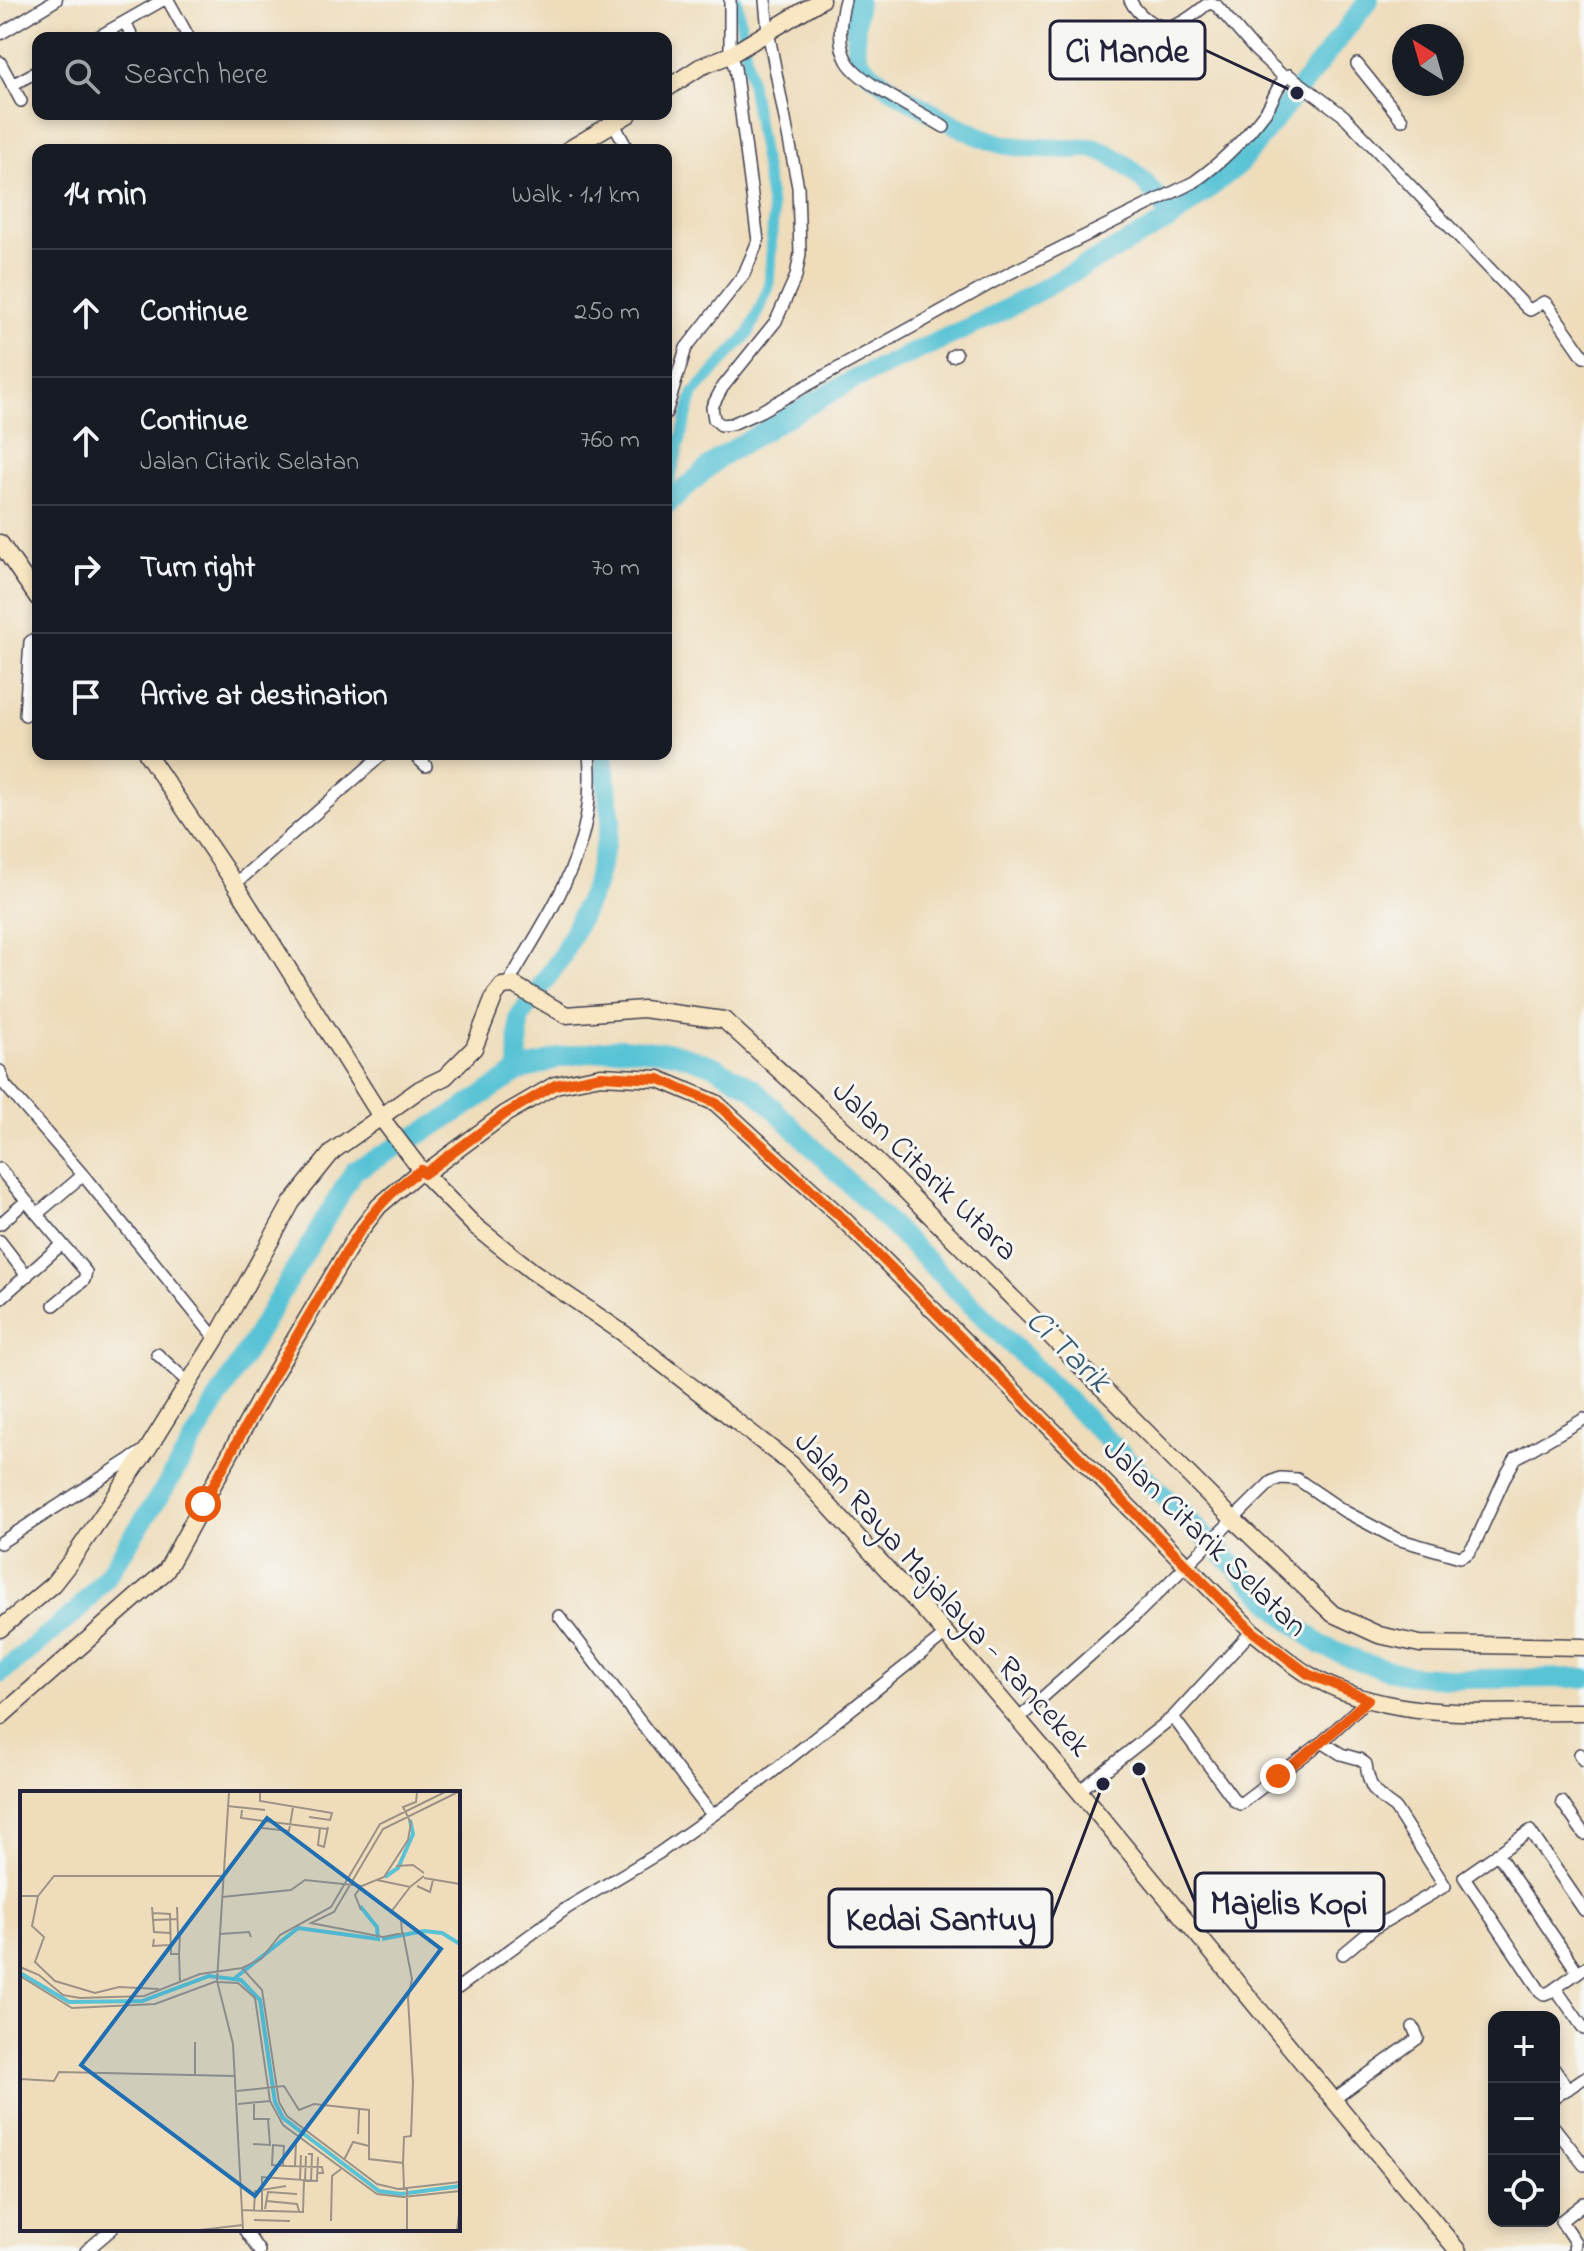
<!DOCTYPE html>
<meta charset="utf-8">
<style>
:root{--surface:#171b24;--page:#242831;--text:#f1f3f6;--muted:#9ea1a6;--line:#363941}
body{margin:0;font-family:"Indie Flower",sans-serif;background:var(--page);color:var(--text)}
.controls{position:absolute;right:24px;bottom:24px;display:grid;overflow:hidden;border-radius:16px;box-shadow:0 4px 12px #0003}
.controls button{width:72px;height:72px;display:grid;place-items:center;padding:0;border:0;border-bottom:2px solid var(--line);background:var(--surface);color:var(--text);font:40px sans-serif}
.compass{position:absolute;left:1392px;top:24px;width:72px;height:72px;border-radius:50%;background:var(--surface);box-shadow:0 4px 12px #0003;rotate:323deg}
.stop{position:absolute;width:24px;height:24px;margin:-18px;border:6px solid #ea580c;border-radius:50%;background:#fff}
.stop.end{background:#ea580c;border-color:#fff;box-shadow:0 2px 8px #0008}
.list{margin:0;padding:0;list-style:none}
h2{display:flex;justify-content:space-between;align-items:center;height:104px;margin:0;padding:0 32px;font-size:34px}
h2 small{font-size:26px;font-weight:400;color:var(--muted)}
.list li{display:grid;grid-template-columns:52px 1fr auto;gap:24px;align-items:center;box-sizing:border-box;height:128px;padding:0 32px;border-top:2px solid var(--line)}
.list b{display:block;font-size:30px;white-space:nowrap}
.list p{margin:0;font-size:26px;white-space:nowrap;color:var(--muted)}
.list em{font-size:26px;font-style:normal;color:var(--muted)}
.icon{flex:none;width:44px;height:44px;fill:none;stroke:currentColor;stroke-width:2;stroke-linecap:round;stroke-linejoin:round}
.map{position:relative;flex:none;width:1584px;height:2251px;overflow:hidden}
.search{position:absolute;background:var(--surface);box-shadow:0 4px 12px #0003;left:32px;top:32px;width:640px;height:88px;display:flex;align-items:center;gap:20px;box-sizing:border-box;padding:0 28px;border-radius:16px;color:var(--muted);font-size:30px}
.panel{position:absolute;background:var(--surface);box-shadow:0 4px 12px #0003;left:32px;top:144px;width:640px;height:616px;border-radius:16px}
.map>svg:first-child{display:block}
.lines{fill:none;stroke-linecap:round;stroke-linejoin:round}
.canal{stroke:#59c3d5;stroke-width:11}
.river{stroke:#59c3d5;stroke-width:20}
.street-casing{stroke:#413e4e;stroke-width:14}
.secondary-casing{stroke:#413e4e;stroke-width:19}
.street{stroke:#fff;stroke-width:11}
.secondary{stroke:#f9e7c3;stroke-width:16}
.route{stroke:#ea580c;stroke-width:10}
.labels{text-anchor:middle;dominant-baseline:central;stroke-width:6;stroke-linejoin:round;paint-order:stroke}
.street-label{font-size:32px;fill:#22223b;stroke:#f6f6f2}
.water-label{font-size:34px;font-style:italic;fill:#355a71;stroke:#f6f6f2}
.inset-river{fill:none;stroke:#59c3d5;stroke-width:4}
.inset-road{fill:none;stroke:#9c9287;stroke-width:2}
.view{fill:#1f6fb2;fill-opacity:0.15;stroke:#1f6fb2;stroke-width:4}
.inset-edge{fill:none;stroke:#22223b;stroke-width:4}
.leader{fill:none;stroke:#22223b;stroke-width:3}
.callout-dot{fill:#22223b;stroke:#f6f6f2;stroke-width:3}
.callout{fill:#f6f6f2;stroke:#22223b;stroke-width:3}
.callout-label{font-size:34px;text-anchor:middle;font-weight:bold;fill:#22223b}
</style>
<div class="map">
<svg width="1584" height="2251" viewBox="0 0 1584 2251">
<rect width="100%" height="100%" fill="#f6f6f2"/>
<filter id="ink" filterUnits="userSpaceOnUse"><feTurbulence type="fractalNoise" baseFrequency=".0125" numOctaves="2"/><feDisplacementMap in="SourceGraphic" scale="16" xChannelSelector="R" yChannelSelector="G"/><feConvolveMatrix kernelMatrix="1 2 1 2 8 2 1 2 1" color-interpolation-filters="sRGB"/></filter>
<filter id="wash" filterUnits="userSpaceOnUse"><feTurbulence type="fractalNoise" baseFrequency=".006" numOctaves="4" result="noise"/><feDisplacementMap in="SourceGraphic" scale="32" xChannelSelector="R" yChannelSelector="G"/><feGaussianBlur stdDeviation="1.8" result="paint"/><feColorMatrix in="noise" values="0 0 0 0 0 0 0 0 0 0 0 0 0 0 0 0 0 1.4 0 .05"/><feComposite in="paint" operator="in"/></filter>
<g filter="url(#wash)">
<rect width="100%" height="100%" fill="#eedcba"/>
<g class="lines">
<!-- canal -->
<path class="canal" d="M666 494 693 394 749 333 769 287 773 217 737 0"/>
<!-- river -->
<path class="river" d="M1171 219 1240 164 1369 0
M666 505 719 458 782 420 853 380 991 317 1171 219C1154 190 1129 161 1097 149 1089 146 1081 149 1073 149 1051 148 1027 149 1006 145 979 141 872 84 859 60 853 48 856 14 858 0
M518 1072 519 1018 562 956 595 886 611 821 603 754
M0 1674 78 1610 108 1574 166 1486 354 1171 448 1118 518 1072 561 1057 622 1048 675 1053 712 1065 753 1088 1286 1617 1321 1645 1360 1662 1407 1675 1460 1679 1584 1678"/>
</g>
</g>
<g filter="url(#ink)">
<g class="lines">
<defs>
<path id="street" d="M168 0 189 38
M765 0 768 31 798 187 800 254 796 276 776 321 722 388 712 407 714 419 721 425 732 424 761 411 1008 274 1194 182C1222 162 1245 139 1266 111 1274 100 1278 81 1289 75L1344 116 1527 308 1530 310 1544 302 1547 304 1584 357
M845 0C840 18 837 44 847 61 859 83 921 112 944 127
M1130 0C1137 14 1155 30 1172 26 1183 24 1197 12 1206 5L1211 3 1217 6 1254 49 1284 77
M125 22 133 38
M0 34 56 0
M96 38 163 0
M0 62 21 101
M1357 64 1402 120
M12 85 38 71
M614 124 628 150
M952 356 956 354
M666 413 686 348 744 274 758 241 735 68 730 55V0
M25 715 30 642 38 636
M413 754 426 766
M235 884 383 754
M508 984C552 907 598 848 589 754
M0 1071 5 1085 83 1175 37 1214 0 1169
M83 1175 216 1339
M37 1214 86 1272 84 1280 54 1305
M0 1224 26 1201
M0 1241 27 1276
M0 1299 62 1244
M157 1354 189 1383
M0 1543 145 1450
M559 1616 712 1815
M1173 1717 1235 1801 1240 1804 1322 1742 1368 1699
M1017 1720 1138 1613 1271 1482 1280 1478 1297 1479 1344 1511 1397 1539 1460 1557 1468 1553 1475 1543 1506 1475 1516 1458 1584 1419
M1322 1742 1341 1754 1359 1759 1366 1764C1369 1789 1376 1795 1395 1808L1445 1886 1374 1928 1343 1954
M1580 1754 1584 1760
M1079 1791 1173 1717 1252 1631
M1562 1802 1584 1834
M1497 1853 1577 1971
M1584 1910 1530 1831 1464 1877 1540 1991 1544 1994 1550 1992 1584 1968
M458 1988 567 1908 659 1853 761 1781 946 1634
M1556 1989 1584 2029
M1554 2069 1568 2089
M1554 2098 1584 2078
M1334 2099 1418 2038 1413 2027
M1554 2127 1584 2165
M244 2229 259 2251
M86 2251 112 2229
M1574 2251 1575 2242 1561 2221 1584 2203"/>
<path id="secondary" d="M666 89 700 67 730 55 821 0
M568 150 629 114
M0 543 38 598
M147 754 235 884 385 1123 424 1174 475 1226 532 1271 623 1333 791 1464 946 1634 1079 1791 1458 2251
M424 1174 505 1114 555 1085 601 1076 659 1079 716 1103 842 1218 1252 1631C1270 1645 1287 1661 1306 1673 1388 1724 1492 1711 1584 1712
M0 1629 53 1584 71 1561 149 1447 216 1339 292 1202 333 1151 420 1089 445 1077 474 1048 495 995 502 986 514 985 566 1015 643 1009 724 1020 851 1136 1233 1519 1333 1614 1379 1635 1420 1644 1584 1647
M0 1717 166 1571 267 1386 356 1236 379 1206 421 1170"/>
</defs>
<!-- street casing -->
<use href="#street" class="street-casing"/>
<!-- secondary casing -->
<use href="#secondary" class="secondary-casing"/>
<!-- street -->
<use href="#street" class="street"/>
<!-- secondary -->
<use href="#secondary" class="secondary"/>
</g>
</g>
<g class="lines" filter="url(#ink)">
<!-- route -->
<path class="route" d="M203 1504C238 1440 272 1377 309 1315 340 1263 368 1204 421 1170L424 1174 505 1114 555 1085 601 1076 659 1079 716 1103 842 1218 1252 1631 1308 1674 1368 1699 1322 1742 1278 1776"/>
</g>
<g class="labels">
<!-- street labels -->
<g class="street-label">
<text transform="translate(924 1172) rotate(44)">Jalan Citarik Utara</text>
<text transform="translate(1204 1539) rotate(44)">Jalan Citarik Selatan</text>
<text transform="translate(941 1595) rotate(48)">Jalan Raya Majalaya - Rancekek</text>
</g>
<!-- water labels -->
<g class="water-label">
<text transform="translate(1067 1352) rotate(44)">Ci Tarik</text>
</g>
</g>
<!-- overview -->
<g transform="translate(20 1791)">
<rect width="440" height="440" fill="#eedcba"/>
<path class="inset-river" d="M365 86 378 77 393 43 390 29M362 148 404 140 422 142 440 153M0 182 49 211 122 210 189 185 221 189 240 209 255 311 263 327 359 400 381 403 440 395M215 187 278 137 358 148 357 136 340 115"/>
<path class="inset-road" d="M209 1 197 190 213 253 223 439M240 1V10L312 22 310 29 289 26M207 15 245 19M222 19 221 27 307 38M242 37 269 40 273 16M300 37 298 54 304 56 308 36M376 75 393 74 404 82M404 87 440 93M357 89 390 96 404 85M397 95 410 101 413 89M0 105H18L34 85H202M18 105 12 135 24 146 15 171 35 190 75 202 99 196 139 198M202 106 271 99 285 89 342 95 364 86 388 49 391 32 383 16 396 11 397 1M132 116 134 141 150 142M157 116 158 144M341 119 335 104 341 96M133 122 150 123 151 163H159L160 143M133 129 157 128M382 142 381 128 371 121 390 96M200 143 229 141 231 146M134 148 133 155 150 154M159 163 160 192M0 176 19 184 43 204 60 207 124 205 180 183 222 177 242 199 259 311 267 325 357 393 378 398 440 391M222 177 241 168 260 144 311 116 360 33 425 1M0 185 52 217 135 213 197 190M197 191 218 192 235 207 250 310 263 334 357 403 383 406 440 400M175 251V285M0 288 34 290 39 281 215 285M217 300 264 295 279 319 294 313 349 319V368L383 372 384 397M218 313 250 310M234 313V328H250M338 343 339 319M233 353 250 354 248 328M288 363H292L291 389M324 369 333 351 349 355M383 372 384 346 391 345 393 291 388 207 392 188 383 142 363 146 291 132 314 121 363 38 438 1M263 374 264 355 253 354 252 374 267 375 302 376 303 382H297M275 375 276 350M280 388 281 364M285 389 286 365M387 397V439M246 410 277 413 279 420M245 418 248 401 277 403M222 419 283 421 284 389M234 420 235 400 266 395M242 420V386L297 390 298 366M234 429 270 430M311 430 312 385 321 378M180 439 223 434M437 439 440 415"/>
<path class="view" d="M247 27 421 158 235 405 61 274Z"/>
<rect width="440" height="440" class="inset-edge"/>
</g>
<!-- callouts -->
<path class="leader" d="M1297 93L1205 50M1139 1769L1195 1902M1103 1784L1052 1918"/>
<g class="callout-dot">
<circle cx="1297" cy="93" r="8"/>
<circle cx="1139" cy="1769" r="8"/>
<circle cx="1103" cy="1784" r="8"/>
</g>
<g class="callout">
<rect x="1050" y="21" width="155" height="58" rx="8"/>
<rect x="1195" y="1873" width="189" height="58" rx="8"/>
<rect x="829" y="1889" width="223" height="58" rx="8"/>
</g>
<g class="callout-label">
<text x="1127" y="62">Ci Mande</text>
<text x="1289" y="1914">Majelis Kopi</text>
<text x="941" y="1930">Kedai Santuy</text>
</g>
</svg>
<div class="controls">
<button>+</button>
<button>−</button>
<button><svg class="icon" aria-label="locate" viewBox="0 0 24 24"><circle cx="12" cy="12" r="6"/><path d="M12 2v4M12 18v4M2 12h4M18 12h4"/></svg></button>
</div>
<svg class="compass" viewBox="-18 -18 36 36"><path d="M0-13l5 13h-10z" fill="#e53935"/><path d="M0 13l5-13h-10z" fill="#9ea1a6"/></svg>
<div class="stop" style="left:203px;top:1504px"></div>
<div class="stop end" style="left:1278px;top:1776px"></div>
<div class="search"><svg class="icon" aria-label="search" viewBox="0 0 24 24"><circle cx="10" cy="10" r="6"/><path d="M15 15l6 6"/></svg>Search here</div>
<section class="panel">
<h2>14 min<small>Walk · 1.1 km</small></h2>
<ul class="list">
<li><svg class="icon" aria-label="ahead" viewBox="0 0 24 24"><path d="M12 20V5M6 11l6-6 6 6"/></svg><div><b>Continue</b></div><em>250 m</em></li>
<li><svg class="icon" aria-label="ahead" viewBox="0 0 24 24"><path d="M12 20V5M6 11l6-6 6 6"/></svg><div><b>Continue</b><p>Jalan Citarik Selatan</p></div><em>760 m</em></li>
<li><svg class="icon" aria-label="right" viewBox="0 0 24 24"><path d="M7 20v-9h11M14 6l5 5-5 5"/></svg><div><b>Turn right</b></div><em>70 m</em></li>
<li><svg class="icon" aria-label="arrive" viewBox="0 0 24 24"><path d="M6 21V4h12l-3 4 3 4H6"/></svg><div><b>Arrive at destination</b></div></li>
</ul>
</section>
</div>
